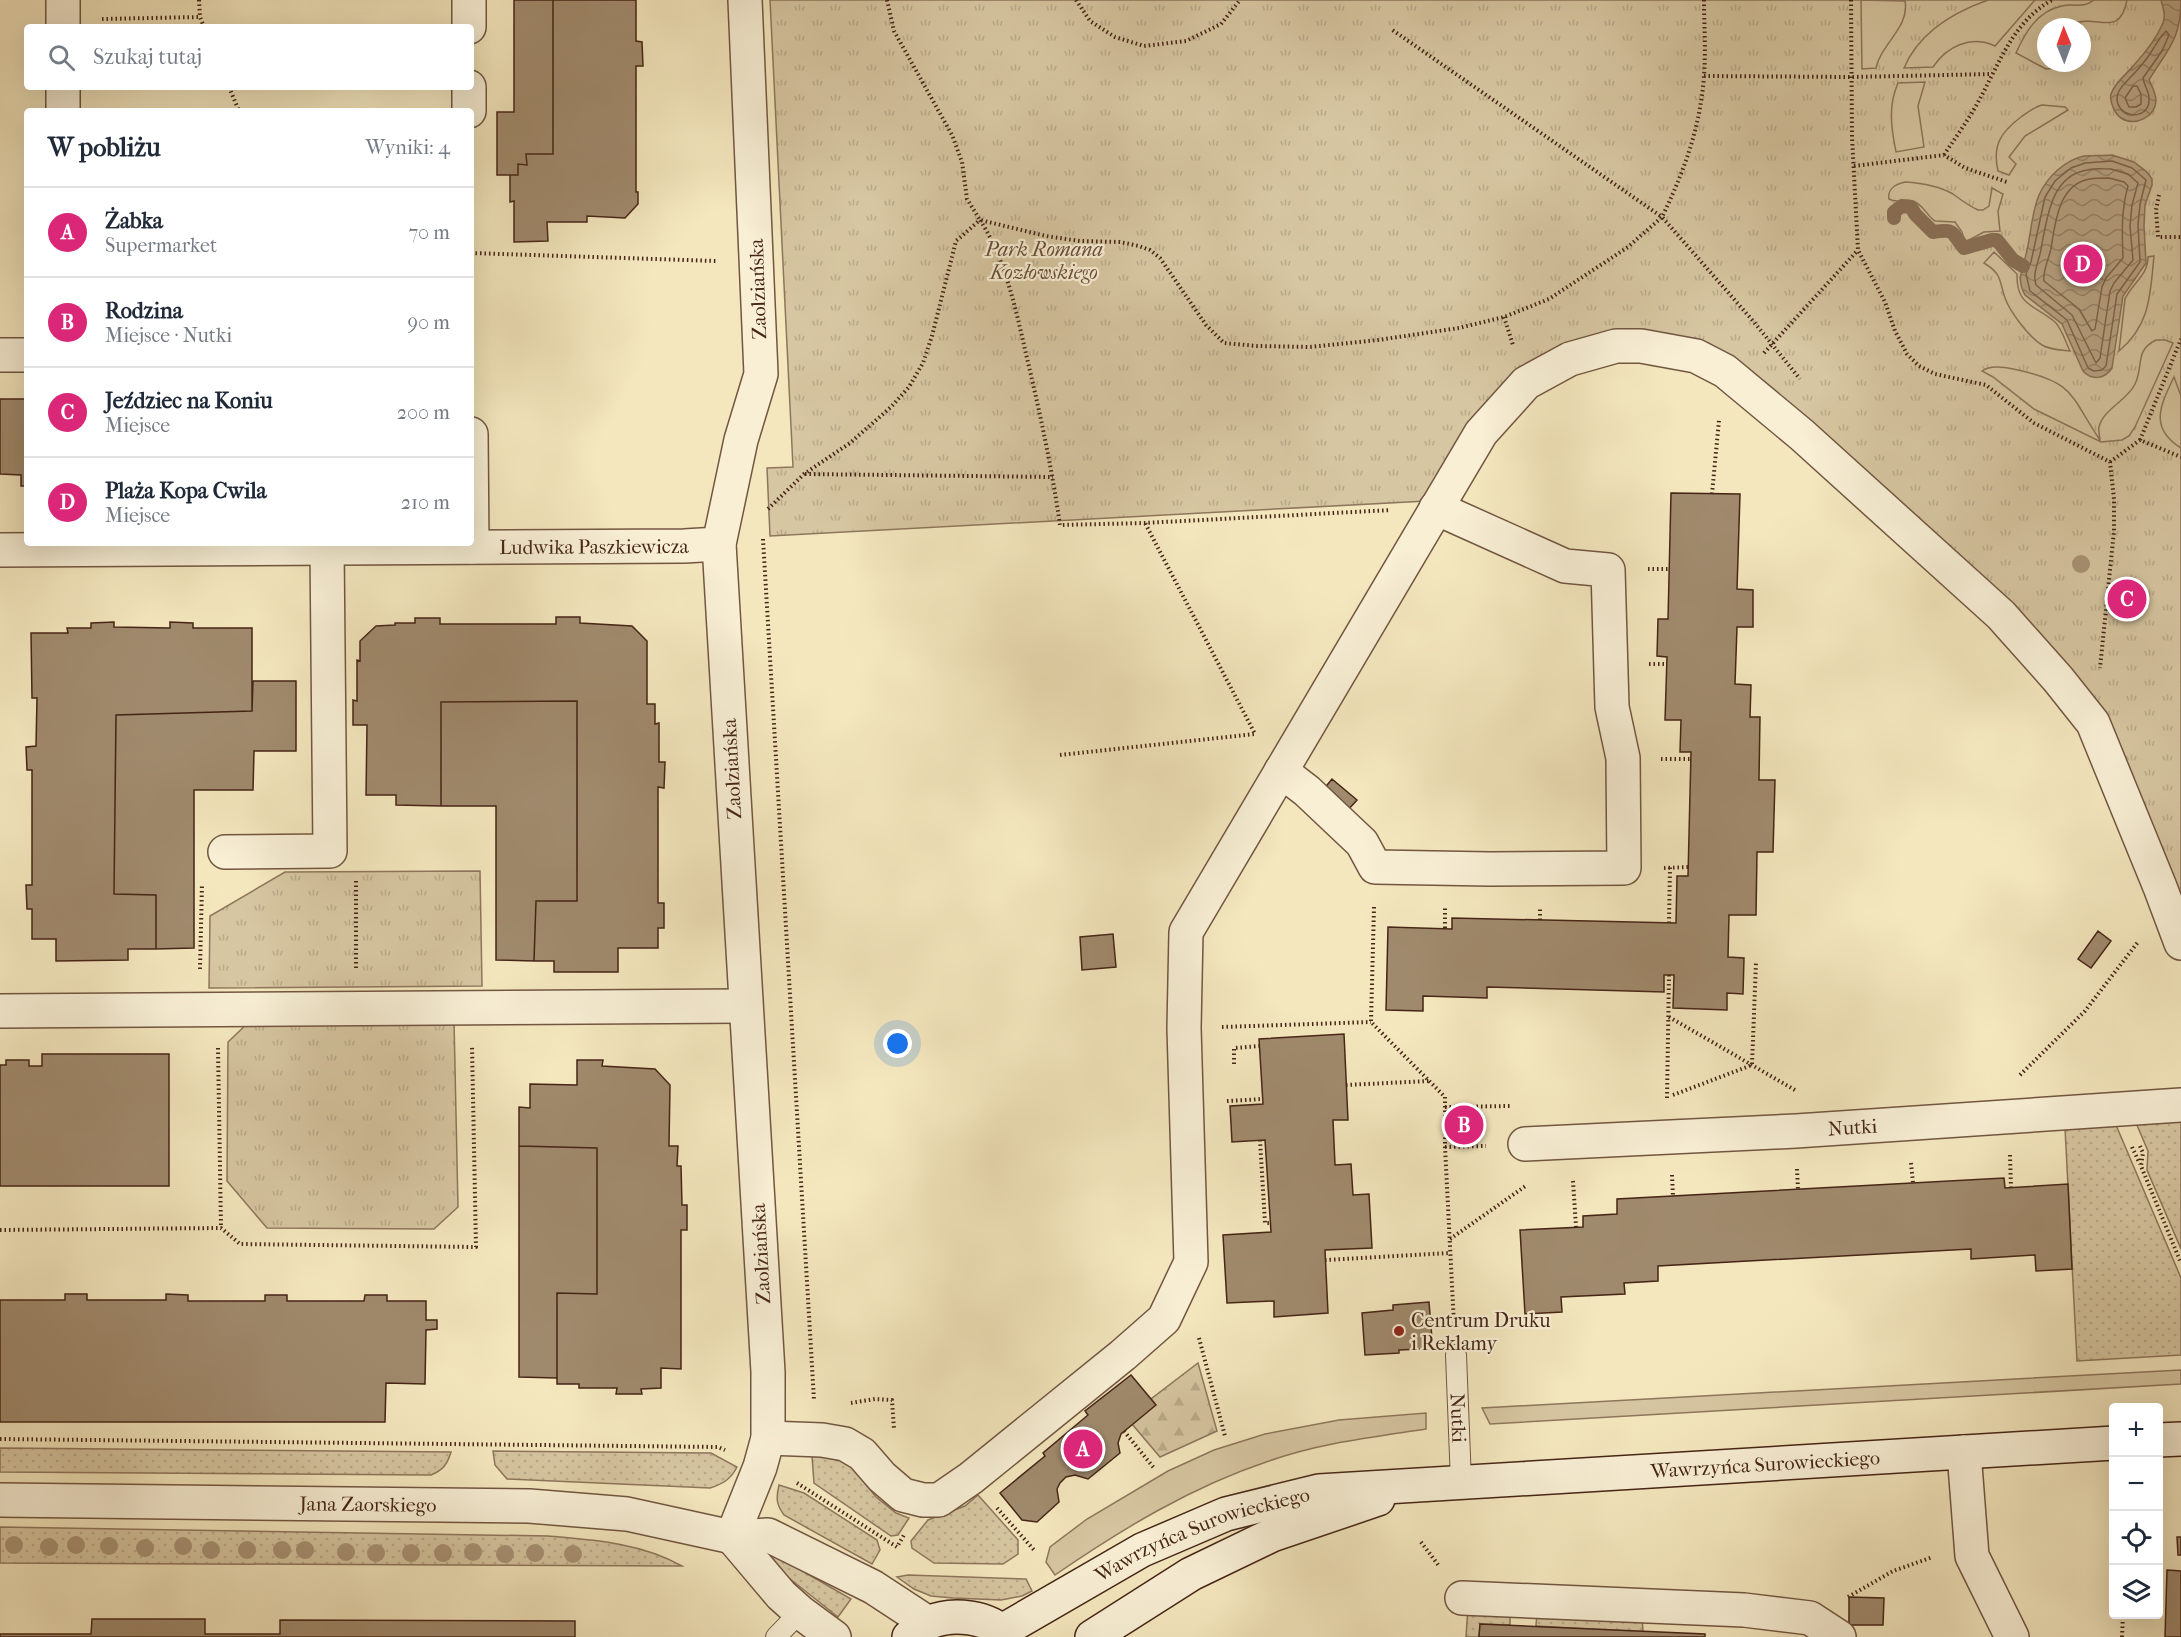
<!DOCTYPE html>
<html lang="pl">
<meta charset="utf-8">
<style>
:root{--surface:#fff;--page:#f2f2f3;--text:#1f2937;--muted:#747a83;--line:#e0e1e3;--accent:#db2777}
body{margin:0;font-family:"IM FELL French Canon",serif;background:var(--page);color:var(--text)}
.controls{position:absolute;right:18px;bottom:18px;display:grid;overflow:hidden;border-radius:6px;box-shadow:0 6px 24px #0002}
.controls button{width:54px;height:54px;display:grid;place-items:center;padding:0;border:0;border-bottom:2px solid var(--line);background:var(--surface);color:var(--text);font:30px sans-serif}
.compass{position:absolute;left:2037px;top:18px;width:54px;height:54px;border-radius:50%;background:var(--surface);box-shadow:0 6px 24px #0002;rotate:359deg}
.you{position:absolute;left:898px;top:1044px;width:21px;height:21px;margin:-15px;border:4px solid #fff;border-radius:50%;background:#1a73e8;box-shadow:0 0 0 9px #1a73e833}
.badge{display:grid;place-items:center;width:39px;height:39px;border-radius:50%;background:var(--accent);color:#fff;font-size:20px;font-weight:700}
.pin{position:absolute;translate:-50% -50%;border:3px solid #fff;box-shadow:0 2px 6px #0006}
.list{margin:0;padding:0;list-style:none}
h2{display:flex;justify-content:space-between;align-items:center;height:78px;margin:0;padding:0 24px;font-size:26px}
h2 small{font-size:20px;font-weight:400;color:var(--muted)}
.list li{display:grid;grid-template-columns:39px 1fr auto;gap:18px;align-items:center;box-sizing:border-box;height:90px;padding:0 24px;border-top:2px solid var(--line)}
.list b{display:block;font-size:22px;white-space:nowrap}
.list p{margin:0;font-size:20px;white-space:nowrap;color:var(--muted)}
.list em{font-size:20px;font-style:normal;color:var(--muted)}
.icon{flex:none;width:33px;height:33px;fill:none;stroke:currentColor;stroke-width:2;stroke-linecap:round;stroke-linejoin:round}
.map{position:relative;flex:none;width:2181px;height:1637px;overflow:hidden}
.search{position:absolute;background:var(--surface);box-shadow:0 6px 24px #0002;left:24px;top:24px;width:450px;height:66px;display:flex;align-items:center;gap:15px;box-sizing:border-box;padding:0 21px;border-radius:6px;color:var(--muted);font-size:22px}
.panel{position:absolute;background:var(--surface);box-shadow:0 6px 24px #0002;left:24px;top:108px;width:450px;height:438px;border-radius:6px}
.map>svg:first-child{display:block}
.grass{fill:url(#grass-dots);stroke:#8e765c;stroke-width:1.5}
.forest{fill:url(#forest-firs);stroke:#8e765c;stroke-width:1.5}
.park{fill:url(#park-tufts);stroke:#8e765c;stroke-width:1.5;fill-rule:evenodd}
.garden{fill:#d6c6a1;stroke:#8e765c;stroke-width:1.5}
.water{fill:url(#water-waves);stroke:#8b7259;stroke-width:1.5}
.lines{fill:none;stroke-linecap:round;stroke-linejoin:round}
.shore{stroke:#80654e;stroke-width:1.5}
.stream{stroke:#8b7259;stroke-width:14}
.building{fill:#a08a6d;stroke:#462516;stroke-width:1.5}
.lane-casing{stroke:#725640;stroke-width:22}
.street-casing{stroke:#725640;stroke-width:36}
.secondary-casing{stroke:#462516;stroke-width:36}
.path{stroke:#462516;stroke-width:4;stroke-dasharray:1.5 3;stroke-linecap:butt}
.lane{stroke:#f8efd5;stroke-width:20}
.street{stroke:#f8efd5;stroke-width:33}
.secondary{stroke:#f8efd5;stroke-width:33}
.tree{fill:#a89275}
.poi-dot{fill:#8f2418;stroke:#f8efd5;stroke-width:2}
.labels{text-anchor:middle;dominant-baseline:central;stroke-width:4.5;stroke-linejoin:round;paint-order:stroke}
.park-label{font-size:20px;font-style:italic;fill:#6a4d39;stroke:#f8efd5}
.street-label{font-size:20px;fill:#462516;stroke:#f8efd5}
.poi-label{font-size:20px;fill:#462516;stroke:#f8efd5;text-anchor:start}
</style>
<div class="map">
<svg width="2181" height="1637" viewBox="0 0 2181 1637">
<defs>
<pattern id="grass-dots" width="8" height="8" patternUnits="userSpaceOnUse" patternTransform="scale(1.5)"><rect width="8" height="8" fill="#d6c6a1"/><path d="M2 2h.1M6 6h.1" fill="none" stroke="#b9aa8a" stroke-width="1.8" stroke-linecap="round"/></pattern>
<pattern id="forest-firs" width="22" height="20" patternUnits="userSpaceOnUse" patternTransform="scale(1.5)"><rect width="22" height="20" fill="#d6c6a1"/><path d="M5 1l3.5 6h-7zM16 11l3.5 6h-7z" fill="#b9aa8a"/></pattern>
<pattern id="park-tufts" width="24" height="20" patternUnits="userSpaceOnUse" patternTransform="scale(1.5)"><rect width="24" height="20" fill="#d6c6a1"/><path d="M3 7l-1-3M5 7V3M7 7l1-3M15 17l-1-3M17 17v-4M19 17l1-3" fill="none" stroke="#b9aa8a"/></pattern>
<pattern id="water-waves" width="16" height="10" patternUnits="userSpaceOnUse" patternTransform="scale(1.5)"><rect width="16" height="10" fill="#b9a585"/><path d="M0 5q4-4 8 0t8 0" fill="none" stroke="#98866c"/></pattern>
</defs>
<rect width="100%" height="100%" fill="#f4e7be"/>
<filter id="stains"><feTurbulence type="fractalNoise" baseFrequency=".00333" numOctaves="4"/><feColorMatrix values="0 0 0 0 .2 0 0 0 0 .09 0 0 0 0 .02 0 0 0 .5 -.17"/></filter>
<radialGradient id="worn" r=".72"><stop offset=".6" stop-color="#630" stop-opacity="0"/><stop offset="1" stop-color="#630" stop-opacity=".3"/></radialGradient>
<!-- grass -->
<path class="grass" d="M2181 1120V1249L2147 1170 2148 1151 2136 1123Z
M2116 1125 2181 1278V1355L2077 1361 2065 1128Z
M0 1448 451 1452C447 1465 443 1470 431 1475L0 1472Z
M493 1451 711 1453 737 1467C731 1479 723 1484 710 1488L507 1479 495 1465Z
M812 1456H829L850 1464 876 1497 896 1513 909 1518 898 1535 891 1536 814 1483Z
M779 1485 804 1493 877 1540 880 1550 872 1564 784 1515C776 1504 776 1498 779 1485Z
M978 1495 1018 1540V1554L1003 1564 934 1563 912 1548 911 1541 928 1520 965 1506Z
M0 1527 548 1536C594 1540 641 1543 682 1566L0 1563Z
M766 1550 851 1599 838 1617 760 1555Z
M908 1575 1026 1579 1032 1591 1022 1596 1001 1600 953 1598 931 1596 914 1589 897 1577Z
M1468 1608 1510 1611V1625L1480 1624 1479 1637H1466Z
M1537 1611 1642 1617 1643 1632 1536 1626Z"/>
<!-- forest -->
<path class="forest" d="M1198 1363 1217 1431 1160 1457 1132 1424 1155 1405 1151 1399Z"/>
<!-- park -->
<path class="park" d="M770 0H2181V903L2107 731 1684 339 1657 332 1630 330 1562 346 1427 501 770 536 767 468 793 467ZM2046 27H2082V63H2046Z
M480 871 482 986 209 988 210 916 285 872Z
M251 1020H454L458 1207 434 1229 267 1228 227 1181 228 1042Z"/>
<!-- garden -->
<path class="garden" d="M1861 0 1905 1C1910 27 1881 44 1876 68L1862 69Z
M1988 0H2035L1995 46C1971 35 1947 46 1933 67L1904 68C1919 32 1954 12 1988 0Z
M2094 0H2127C2120 36 2101 17 2078 22 2075 22 2073 25 2070 27 2064 29 2052 27 2046 27V63H2058L2056 68 2046 69 2016 53C2025 33 2037 11 2062 6 2074 3 2083 9 2094 0Z
M1925 82 1918 106 1924 147 1896 152C1891 127 1888 106 1898 83Z
M2042 105 2065 107 2068 110 2025 136 2009 157 2016 164 2009 175 1998 171C1992 145 2001 132 2021 117 2028 112 2034 107 2042 105Z
M1905 182C1921 183 1939 186 1953 194 1961 200 1969 206 1978 210H1983L1989 206 1992 188 2003 194 1998 211 2000 231 1984 232 1967 241 1964 239 1962 232 1955 222 1935 221C1927 216 1923 204 1913 201 1904 198 1898 204 1889 199 1887 189 1896 184 1905 182Z
M1994 252 2017 274C2016 306 2035 305 2055 322 2062 329 2066 343 2070 351 2061 350 2050 350 2042 345 2029 337 2010 312 2005 298 1999 280 2002 274 1984 263Z
M2154 256C2150 294 2151 324 2119 351L2125 299C2132 283 2148 276 2148 257Z
M2156 340H2165L2173 343 2135 427 2129 436 2122 440 2101 442 2034 409 1993 377 1982 371C1992 364 2007 368 2018 370 2076 383 2070 396 2100 440 2100 437 2098 430 2099 427 2103 409 2128 400 2135 384 2144 366 2134 351 2156 340Z
M2174 377 2181 396V448C2149 428 2160 406 2174 377Z
M2181 1370V1384L1490 1424 1482 1408Z
M1426 1413V1429C1373 1437 1319 1443 1269 1461 1191 1487 1122 1529 1055 1575L1046 1562 1050 1547 1087 1519 1168 1471 1214 1450 1265 1434 1339 1420Z"/>
<!-- water -->
<path class="water" d="M2161 0H2181C2181 39 2168 49 2149 80 2152 86 2156 93 2156 101 2155 117 2135 127 2121 118 2115 114 2109 101 2111 94 2115 82 2127 74 2134 65 2145 53 2157 37 2163 23 2166 15 2163 8 2161 0Z
M2112 155 2134 162 2147 172 2152 179V185L2145 205 2144 226 2146 263 2123 296 2112 368C2105 379 2092 381 2083 371L2062 324 2025 295C2015 278 2024 267 2027 250 2031 233 2032 211 2039 195 2047 177 2065 160 2084 156 2093 155 2103 156 2112 155Z"/>
<g class="lines">
<!-- shore -->
<path class="shore" d="M2166 31 2169 35 2162 51 2143 78C2144 86 2150 92 2149 100 2149 121 2117 119 2117 98 2117 92 2122 86 2126 82 2135 73 2143 64 2150 54 2155 46 2160 37 2166 31Z
M2133 86H2137L2141 94V104L2136 107H2129L2125 98Z
M2112 161 2132 168 2146 180 2140 204 2138 225 2140 262 2117 294 2106 366 2102 370 2094 371 2088 368 2067 320 2030 291 2026 274 2031 262 2045 197 2055 181 2071 168 2085 163Z
M2111 169 2128 174 2138 183 2132 205 2130 226 2133 260 2114 283 2110 291 2100 358 2096 363 2072 315 2036 285C2032 273 2039 262 2041 249 2047 220 2050 176 2087 170 2095 168 2103 169 2111 169Z
M2109 178 2124 182 2128 186C2121 211 2122 233 2123 258L2106 278 2102 287 2095 329 2092 331 2079 309 2044 281C2042 274 2049 257 2051 249 2055 224 2058 184 2090 179 2096 178 2103 178 2109 178Z"/>
<!-- stream -->
<path class="stream" d="M1894 218V212L1902 206 1911 207 1915 214 1933 232C1956 229 1950 231 1964 248L1992 240H1997L2013 260 2023 266"/>
</g>
<!-- building -->
<path class="building" d="M514 0H553V154H526L527 165 518 164V175H497V112H514Z
M553 0H636V41L642 42 643 66H636V192H638V204L625 218 587 216V222H547L548 241 514 242V201L510 202V175H518V164L527 165 526 154H553Z
M0 399H27V486H21V475L0 474Z
M1671 493 1740 494 1737 589 1753 590V627H1737L1735 684 1751 685 1750 717H1760L1759 780H1775L1773 852H1757L1756 915H1729L1728 957 1744 958 1743 994 1727 993V1010L1673 1008 1674 975H1664V992L1487 987V998L1423 996V1011L1386 1010 1388 927 1452 929V918L1676 923 1677 876H1688L1691 752H1680L1681 720H1665L1667 657 1657 656 1658 619H1668Z
M556 617H580V623L632 626 647 641V704H655V724L659 723V762H665L664 788 658 787V903H664V928H658V948H618V972H554V961H534L536 901H577V701L441 702V806L396 805V795H366L367 725H353V700L357 701V660L360 661V641L376 626 395 625V623H415V618H440V624H556Z
M114 622V627L170 628V622L193 623V628H252V711L116 715 114 894 156 895V949H128V960L56 961V939H32V909H27L26 885H32V770H27L26 747 36 746 37 698H32L31 633H68L67 628H91V623Z
M253 681H296V751H254L253 790H194V948L156 949V895L114 894 116 715 252 711Z
M577 701V901H536L534 961 496 960V806H441V702Z
M1332 779 1357 800 1347 811 1323 790Z
M2098 931 2111 941 2091 968 2078 959Z
M1113 934 1116 967 1082 970 1080 937Z
M1344 1034 1348 1120H1333L1335 1165 1351 1164 1353 1195 1369 1194 1372 1248 1325 1250 1328 1313 1274 1317V1301L1227 1303 1223 1235 1271 1232 1265 1140 1232 1142 1230 1106 1263 1104 1259 1039Z
M42 1054H169V1186H0V1065H6V1060H29V1066H42Z
M577 1060H603L602 1066 655 1069 670 1085 669 1146H678L677 1166H681L682 1205H687V1230H681V1369L661 1368V1388L641 1389 642 1394H616L617 1388H579V1384H557V1293L597 1294V1148L519 1146V1107L530 1108V1084L577 1085Z
M519 1146 597 1148V1294L557 1293V1378L519 1377Z
M2004 1178 2005 1188 2068 1184 2072 1269 2036 1271 2035 1255 1971 1259V1249L1658 1266V1281L1624 1283 1625 1294 1561 1297 1562 1312 1525 1314 1520 1230 1583 1227V1216L1617 1214V1199Z
M65 1294H87V1300H166V1294L188 1295V1301H265V1295H287V1301H364L365 1295H387V1301H426V1320H437V1329L426 1330 425 1384 386 1383 385 1422H0V1300H65Z
M1429 1302 1432 1339 1422 1349 1399 1350V1353L1365 1355 1362 1313 1393 1310V1305Z
M1131 1375 1156 1405 1121 1434 1118 1443 1120 1453 1088 1479 1075 1475 1066 1477 1060 1483 1057 1489 1059 1502 1037 1522 1022 1520 1000 1493 1045 1456 1043 1453 1088 1415 1085 1411Z
M2177 1537H2181V1555H2178Z
M2167 1570 2181 1571V1637H2165Z
M1849 1597 1884 1598 1883 1625H1849Z
M92 1619H205V1634H280V1620L575 1621V1637H0V1634H91Z
M1480 1624 1705 1634V1637H1479Z"/>
<g class="lines">
<defs>
<g id="lane">
<path id="s1" d="M1456 1355 1461 1482"/>
<path d="M776 1637 800 1612"/>
</g>
<g id="street">
<path d="M63 0V27"/>
<path d="M469 0V27"/>
<path d="M63 87V111"/>
<path d="M469 87V111"/>
<path d="M0 355H27"/>
<path d="M471 434 472 547"/>
<path id="s2" d="M0 550 684 546 719 544"/>
<path d="M1281 771 1307 791 1362 843 1375 867 1490 869 1624 868 1623 758 1612 707 1608 570 1565 566 1436 508"/>
<path d="M225 852 330 851 327 548"/>
<path d="M0 1011 745 1006"/>
<path id="s3" d="M1525 1144 1796 1131 2181 1105"/>
<path d="M768 1438 822 1440 845 1444 862 1454 882 1477 903 1495 923 1500H939L971 1478 1123 1355 1164 1319 1191 1262 1184 1028 1186 932 1481 433 1526 383 1570 359 1616 346H1641L1696 356 1725 371 1802 435 2001 615 2058 679 2093 723 2160 887 2181 943"/>
<path d="M1964 1452 1972 1556 2012 1637"/>
<path id="s4" d="M0 1500 529 1506 627 1514 732 1537 768 1535 873 1587 928 1623"/>
<path d="M732 1537 760 1467 768 1438V1372L719 544 741 440 761 374 745 0"/>
<path d="M732 1537 781 1595 800 1612 834 1637"/>
<path d="M1462 1598 1744 1610 1810 1618 1839 1637"/>
</g>
<g id="secondary">
<path d="M2158 1440 2181 1439"/>
<path id="s5" d="M1002 1631 1142 1550 1226 1514 1319 1491 2114 1443"/>
<path d="M909 1637C915 1633 921 1626 928 1623 952 1612 990 1616 1007 1637"/>
<path d="M1092 1637 1191 1574 1272 1535 1378 1499"/>
</g>
</defs>
<!-- lane casing -->
<use href="#lane" class="lane-casing"/>
<!-- street casing -->
<use href="#street" class="street-casing"/>
<!-- secondary casing -->
<use href="#secondary" class="secondary-casing"/>
<!-- path -->
<path class="path" d="M199 0 200 17 204 27
M887 0 894 31 952 135 962 162 967 199 980 220 1046 236 1080 241 1120 242 1139 246 1150 250 1160 258 1206 325 1224 343 1257 346 1310 347 1378 340 1459 328 1504 317 1549 299 1628 247 1662 217 1391 29
M1076 0 1090 21 1115 37 1144 46 1186 41 1221 24 1240 0
M1704 0C1704 25 1706 50 1704 75 1701 125 1684 172 1662 217L1754 322 1800 379
M1851 0 1852 137 1858 250 1885 302 1895 331 1907 354 1919 366 1935 374 1986 385 2034 423 2110 462 2114 499V531L2100 668
M102 19 200 17
M1704 76 1852 77 1992 74
M229 87 239 111
M1944 155C1955 138 1967 122 1977 104 1998 67 2012 22 2052 0
M1854 166 1944 155 1965 168 2007 182
M2159 195 2156 210 2158 237H2181
M471 253 716 261
M1504 317 1513 345
M1764 353 1858 250
M2140 440 2181 339
M2110 462 2140 440 2181 457
M805 474 1053 477
M1712 494 1719 420
M768 509 804 474 850 443 891 407 909 387 923 363 932 336 956 241 980 220C1006 260 1016 311 1027 358 1040 413 1052 469 1060 525L1145 523 1391 510
M763 539 814 1400
M1648 569H1669
M1649 664H1667
M1060 755 1255 734 1145 523
M1661 759H1690
M1664 868 1688 867
M356 881V969
M1374 907 1371 1022 1445 1097V1147L1454 1325
M1540 920V909
M1669 923 1670 867
M1445 928V908
M200 969 202 884
M1669 1017 1795 1090
M1222 1027 1371 1022
M218 1048 221 1228
M1234 1064V1048L1260 1046
M2020 1075 2085 1011 2138 942
M1346 1085 1429 1081
M1673 1095 1752 1065 1756 962
M1667 1098 1669 975
M1227 1101 1262 1099
M1445 1107 1510 1106
M1260 1140 1265 1223H1271
M2140 1146 2143 1153 2141 1166 2181 1263
M1445 1147 1486 1146
M2132 1147 2140 1164
M2010 1155 2011 1188
M1911 1163 1913 1183
M1797 1169 1798 1189
M1672 1175 1673 1196
M1573 1181 1576 1227
M0 1230 221 1228 240 1244 476 1247 472 1046
M1450 1239 1527 1185
M1325 1260 1449 1253
M1199 1338 1225 1436
M851 1403 875 1399 892 1400 894 1429
M1124 1431 1154 1468
M0 1439 718 1447 725 1450
M797 1483 897 1547 904 1535
M997 1508 1034 1550
M1421 1542 1439 1566
M1848 1597 1893 1571 1933 1557
M2122 1637 2123 1614"/>
<!-- lane -->
<use href="#lane" class="lane"/>
<!-- street -->
<use href="#street" class="street"/>
<!-- secondary -->
<use href="#secondary" class="secondary"/>
</g>
<!-- trees -->
<g class="tree">
<circle cx="2081" cy="564" r="9"/>
<circle cx="14" cy="1545" r="9"/>
<circle cx="76" cy="1545" r="9"/>
<circle cx="109" cy="1546" r="9"/>
<circle cx="183" cy="1546" r="9"/>
<circle cx="49" cy="1547" r="9"/>
<circle cx="145" cy="1548" r="9"/>
<circle cx="211" cy="1550" r="9"/>
<circle cx="247" cy="1550" r="9"/>
<circle cx="282" cy="1550" r="9"/>
<circle cx="305" cy="1550" r="9"/>
<circle cx="346" cy="1552" r="9"/>
<circle cx="473" cy="1552" r="9"/>
<circle cx="376" cy="1553" r="9"/>
<circle cx="411" cy="1553" r="9"/>
<circle cx="443" cy="1553" r="9"/>
<circle cx="535" cy="1553" r="9"/>
<circle cx="505" cy="1554" r="9"/>
<circle cx="573" cy="1554" r="9"/>
</g>
<!-- markers -->
<circle class="poi-dot" cx="1399" cy="1331" r="6"/>
<g class="labels">
<!-- park labels -->
<g class="park-label">
<text x="1044" y="249">Park Romana<tspan x="1044" dy="23">Kozłowskiego</tspan></text>
</g>
<!-- street labels -->
<g class="street-label">
<text transform="translate(758 289) rotate(-92)">Zaolziańska</text>
<text stroke="none"><textPath href="#s2" startOffset="594">Ludwika Paszkiewicza</textPath></text>
<text transform="translate(732 769) rotate(-93)">Zaolziańska</text>
<text stroke="none"><textPath href="#s3" startOffset="328">Nutki</textPath></text>
<text transform="translate(761 1254) rotate(-93)">Zaolziańska</text>
<text stroke="none"><textPath href="#s1" startOffset="63">Nutki</textPath></text>
<text stroke="none"><textPath href="#s5" startOffset="796">Wawrzyńca Surowieckiego</textPath></text>
<text stroke="none"><textPath href="#s4" startOffset="368">Jana Zaorskiego</textPath></text>
<text stroke="none"><textPath href="#s5" startOffset="224">Wawrzyńca Surowieckiego</textPath></text>
</g>
<!-- poi labels -->
<g class="poi-label">
<text x="1411" y="1320">Centrum Druku<tspan x="1411" dy="23">i Reklamy</tspan></text>
</g>
</g>
<rect width="100%" height="100%" filter="url(#stains)"/>
<rect width="100%" height="100%" fill="url(#worn)"/>
</svg>
<div class="controls">
<button>+</button>
<button>−</button>
<button><svg class="icon" aria-label="locate" viewBox="0 0 24 24"><circle cx="12" cy="12" r="6"/><path d="M12 2v4M12 18v4M2 12h4M18 12h4"/></svg></button>
<button><svg class="icon" aria-label="layers" viewBox="0 0 24 24"><path d="M12 4l9 5-9 5-9-5zM3 14l9 5 9-5"/></svg></button>
</div>
<svg class="compass" viewBox="-18 -18 36 36"><path d="M0-13l5 13h-10z" fill="#e53935"/><path d="M0 13l5-13h-10z" fill="#747a83"/></svg>
<div class="you"></div>
<div class="pin badge" style="left:1083px;top:1449px">A</div>
<div class="pin badge" style="left:1464px;top:1125px">B</div>
<div class="pin badge" style="left:2127px;top:599px">C</div>
<div class="pin badge" style="left:2083px;top:264px">D</div>
<div class="search"><svg class="icon" aria-label="search" viewBox="0 0 24 24"><circle cx="10" cy="10" r="6"/><path d="M15 15l6 6"/></svg>Szukaj tutaj</div>
<section class="panel">
<h2>W pobliżu<small>Wyniki: 4</small></h2>
<ul class="list">
<li><span class="badge">A</span><div><b>Żabka</b><p>Supermarket</p></div><em>70 m</em></li>
<li><span class="badge">B</span><div><b>Rodzina</b><p>Miejsce · Nutki</p></div><em>90 m</em></li>
<li><span class="badge">C</span><div><b>Jeździec na Koniu</b><p>Miejsce</p></div><em>200 m</em></li>
<li><span class="badge">D</span><div><b>Plaża Kopa Cwila</b><p>Miejsce</p></div><em>210 m</em></li>
</ul>
</section>
</div>
